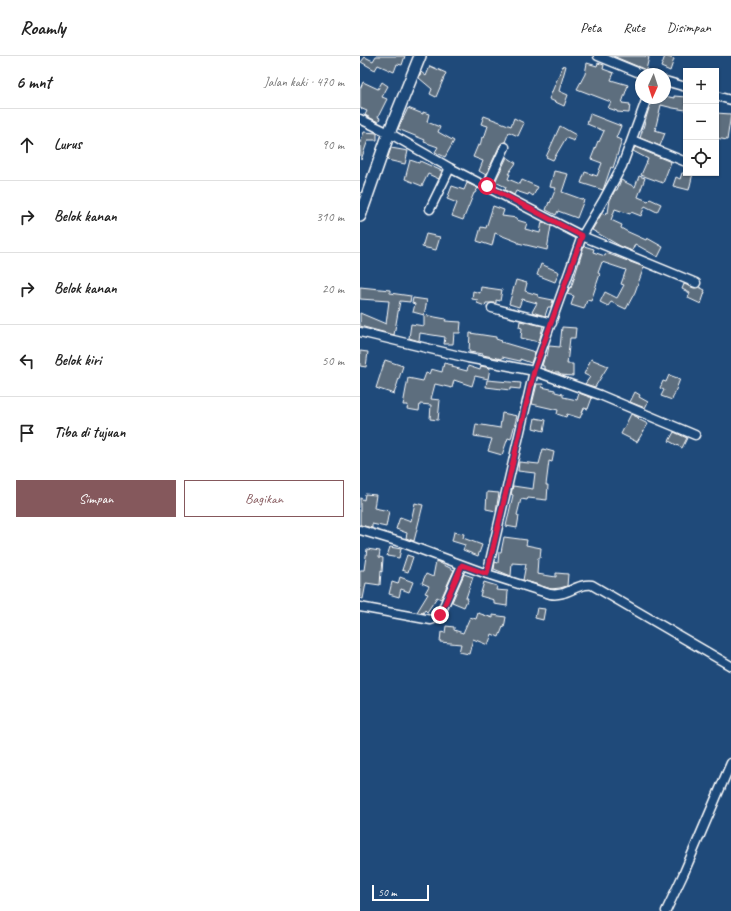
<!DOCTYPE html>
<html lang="id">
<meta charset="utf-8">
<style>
:root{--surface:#fff;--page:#f6f6f6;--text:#222;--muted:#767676;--line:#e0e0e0;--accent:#85585c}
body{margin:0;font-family:Caveat,sans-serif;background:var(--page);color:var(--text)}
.controls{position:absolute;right:12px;top:12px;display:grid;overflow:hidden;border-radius:0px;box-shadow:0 1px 3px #0004}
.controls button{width:36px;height:36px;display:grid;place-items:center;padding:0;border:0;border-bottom:1px solid var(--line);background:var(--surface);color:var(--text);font:20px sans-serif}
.compass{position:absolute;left:275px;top:12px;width:36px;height:36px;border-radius:50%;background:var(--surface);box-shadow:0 1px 3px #0004;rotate:183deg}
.scale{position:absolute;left:12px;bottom:10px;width:57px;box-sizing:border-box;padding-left:4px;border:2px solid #fff;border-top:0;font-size:11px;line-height:14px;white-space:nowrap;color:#fff;-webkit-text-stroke:3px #1f4a7a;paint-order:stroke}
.stop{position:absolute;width:12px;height:12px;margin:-9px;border:3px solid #e11d48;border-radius:50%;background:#fff}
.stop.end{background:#e11d48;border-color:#fff;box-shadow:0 1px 4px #0008}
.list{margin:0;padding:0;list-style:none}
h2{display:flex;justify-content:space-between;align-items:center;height:52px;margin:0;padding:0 16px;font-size:17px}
h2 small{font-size:13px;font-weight:400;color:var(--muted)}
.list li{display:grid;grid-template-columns:26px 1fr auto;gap:12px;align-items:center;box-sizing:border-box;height:72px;padding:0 16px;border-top:1px solid var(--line)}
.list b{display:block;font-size:15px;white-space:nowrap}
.list em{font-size:13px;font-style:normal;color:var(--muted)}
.actions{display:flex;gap:8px;padding:12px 16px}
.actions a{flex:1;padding:9px 0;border:1px solid var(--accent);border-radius:0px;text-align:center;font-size:14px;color:var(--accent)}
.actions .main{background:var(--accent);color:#fff}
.icon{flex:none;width:22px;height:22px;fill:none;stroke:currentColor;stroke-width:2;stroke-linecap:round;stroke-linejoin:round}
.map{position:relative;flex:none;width:371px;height:855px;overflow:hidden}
header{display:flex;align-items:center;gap:24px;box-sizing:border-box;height:56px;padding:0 20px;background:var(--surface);border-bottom:1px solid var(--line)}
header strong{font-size:19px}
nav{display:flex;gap:22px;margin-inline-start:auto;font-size:14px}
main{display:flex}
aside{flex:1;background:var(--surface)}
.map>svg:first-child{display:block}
.building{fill:#5d6e7e;stroke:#fff}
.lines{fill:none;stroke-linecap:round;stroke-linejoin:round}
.street-casing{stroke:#fff;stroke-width:11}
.secondary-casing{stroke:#fff;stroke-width:14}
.street{stroke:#1f4a7a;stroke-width:8}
.secondary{stroke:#1f4a7a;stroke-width:11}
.route{stroke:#e11d48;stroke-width:5}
</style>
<header>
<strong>Roamly</strong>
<nav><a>Peta</a><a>Rute</a><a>Disimpan</a></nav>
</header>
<main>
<aside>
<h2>6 mnt<small>Jalan kaki · 470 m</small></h2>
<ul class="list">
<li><svg class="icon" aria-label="ahead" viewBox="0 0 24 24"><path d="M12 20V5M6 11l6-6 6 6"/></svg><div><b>Lurus</b></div><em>90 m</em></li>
<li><svg class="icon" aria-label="right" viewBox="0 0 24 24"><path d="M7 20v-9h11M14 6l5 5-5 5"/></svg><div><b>Belok kanan</b></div><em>310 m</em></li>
<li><svg class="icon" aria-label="right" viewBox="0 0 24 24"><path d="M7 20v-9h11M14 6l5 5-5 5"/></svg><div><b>Belok kanan</b></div><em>20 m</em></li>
<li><svg class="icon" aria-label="left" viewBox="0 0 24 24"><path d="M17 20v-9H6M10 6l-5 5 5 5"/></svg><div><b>Belok kiri</b></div><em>50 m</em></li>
<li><svg class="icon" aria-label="arrive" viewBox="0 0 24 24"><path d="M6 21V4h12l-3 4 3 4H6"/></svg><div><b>Tiba di tujuan</b></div></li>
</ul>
<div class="actions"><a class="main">Simpan</a><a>Bagikan</a></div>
</aside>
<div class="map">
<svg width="371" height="855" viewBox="0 0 371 855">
<rect width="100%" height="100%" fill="#1f4a7a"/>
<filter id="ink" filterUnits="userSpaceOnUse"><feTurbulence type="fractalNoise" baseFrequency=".025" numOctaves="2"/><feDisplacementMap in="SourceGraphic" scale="8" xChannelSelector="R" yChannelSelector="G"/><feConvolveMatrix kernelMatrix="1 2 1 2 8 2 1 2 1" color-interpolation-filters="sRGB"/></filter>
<g filter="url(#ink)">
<!-- building -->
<path class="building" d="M16 0H45L42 9 37 8 34 16 18 9 15 14 1 6 5 1 13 5Z
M253 0H284L289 1 286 14Z
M305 0 314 3 310 15 301 11Z
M227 7 237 10 238 7 244 9 243 13 254 17 251 24 268 29 262 47 270 48 269 57 257 56V55L248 52 251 46 217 33 225 18Z
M203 9 206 10 199 35 208 39 204 50 189 43Z
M70 10 86 17 76 41 70 38 72 33 59 22 61 16 66 20Z
M3 26 18 33 22 26 28 30 22 41 27 43 18 61 20 62 18 66 5 59 7 55 0 52V33Z
M305 40 314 42V40L326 41V54L313 52 301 49 295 74 305 77 300 90 280 82 292 42H305Z
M48 52 63 58V56L69 58 67 66 80 71 78 76 94 85 85 101 75 96 78 91 64 86 65 84 38 73Z
M356 57 371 58 367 84 356 82Z
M230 58 261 70 256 82 262 84 255 106 253 112 251 111 243 134 221 127 225 116 237 120 242 107 231 103 238 85 239 86 244 75 227 68Z
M124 60 151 70 154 62 164 67 158 80 149 76 145 86 140 89 126 119 119 115 123 105 113 101 118 89 120 90 122 81 124 82 128 70 121 68Z
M200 70 216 79 214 85 206 82 193 104 186 101Z
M4 76 17 77V84H8L1 104 0 87Z
M275 91 311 106 303 127 281 119 288 103 273 95Z
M31 92 48 95 45 108 27 104Z
M147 101 156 107 148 118H150L148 123 160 128 162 124 178 131 173 140 169 137 168 139 156 135 154 139 145 134 146 131 135 126Z
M50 104 59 107 60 105 82 115 79 123 68 118 62 130 45 123Z
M194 115 208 118 202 136 224 144 217 162 198 155 196 159 186 154 189 146 190 147 196 132 190 131Z
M322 117H333L329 134 313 130 316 121 320 123Z
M279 120 285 122 278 141 288 145 290 143 301 148 297 156 285 150 281 160 271 156 270 158 255 153 251 164 262 169 261 172 266 175 286 184 287 182 303 191 298 201 275 188 272 195 260 190 232 174 242 157 245 159 246 156 248 157 250 144 255 134H257L261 124 275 131Z
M107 127 118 132 115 137H114L103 164 92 160 97 147 87 143 92 130 104 134Z
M133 150 144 154 142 160 157 162V164L167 167 165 173 180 177 182 166 191 170 187 194 158 187V186L135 177 132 190 117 185 121 171 126 172Z
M66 178 80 181 76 194 62 191Z
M224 190 234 193 233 196 245 200 246 197 284 211 275 236 266 253 251 246 248 250 240 246 245 236 257 242 264 229 261 228 266 214 242 206 238 217 240 218 231 245 227 244 224 253 211 249 214 240 207 238 210 231 211 232Z
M181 208 199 216 195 226 177 219Z
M156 224 167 227 165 235 178 239V241L193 244 191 251H188L185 260 172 256 177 247 162 243 159 251 149 248Z
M324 228 334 232 339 231 345 234 344 236H345L341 248 328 242 330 237 322 233Z
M0 231 30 234V237L51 240 50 246 40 245 34 279 0 270V257L26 268 29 245 0 243Z
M121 231 142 234 140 245 136 244V247H126L125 250 117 247 118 244 112 243 113 235 120 237Z
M53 242 67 244 64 259 53 256 55 248 52 247Z
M64 259 86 263 85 265 101 266 100 277H94L93 288H84L85 281 60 277 59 285 49 282 51 268 64 270Z
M160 265 183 270 179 286 161 282 162 272 159 271Z
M202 271 216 272 215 282H210L207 308H213V320L201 319 199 318V317H195L184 313V310H182L185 299 187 300 189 290 200 291Z
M110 277 136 281V283L142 285 141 286 175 296 171 307 160 303V305L142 301V303L123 299V298L109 296Z
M0 295 8 296 6 311 0 310Z
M231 303 248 310 235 331 225 328 230 321 224 318Z
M25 304 43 310 34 338 16 332Z
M84 307 93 309 92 311 107 315 108 310 120 314 121 310 130 312 128 323 115 320 112 330 94 324 92 332 75 328 71 343 80 344 78 364 70 363 71 349 60 348 59 355 47 353 48 349H43L48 322 63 325 66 317 69 318 71 313 82 316Z
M309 319 320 323 312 344 301 340 304 334 300 332 303 325 306 326Z
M127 324 161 327 160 333 150 332V334L126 331Z
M177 328H183L182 331 195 334V336L203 338V341L217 344 219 337 232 342 228 353 224 352 220 362 207 358 206 361 197 358 198 354 172 348Z
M275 336 280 339 279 341 288 346 285 352 270 346Z
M142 357 157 360 151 383 148 382 142 399 128 395 132 383 114 380 116 368 140 372Z
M271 358 279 362 278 363 288 368 277 386 261 378Z
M175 362 186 364 184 375 173 372Z
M314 376 327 382 322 392 309 385Z
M183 393 194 396 192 406 189 405 186 429H188L187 444 168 442 167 444 161 443 157 459 159 460 157 472 146 470 153 439 151 438 153 430 173 433 175 417 158 415 159 406 179 408Z
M127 436 139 437 136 455 126 453Z
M5 438 16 439 14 452 29 455 26 471 12 468V472L0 469V442L4 444Z
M55 447 63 449 54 485 46 482 47 477 36 473 40 461 51 465Z
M94 476 104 478 103 482 122 489 118 500 103 494 105 489 92 485Z
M144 481 167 484 166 489 181 492 180 502H178L177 518 196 521V517L208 518 207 530 200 532 191 533 163 524 166 508 152 507 151 520 134 513 135 506 138 507 139 496H141Z
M30 491 41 493 39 502 27 500Z
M7 493 20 495 19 501 23 502 22 516 21 515 20 529 6 527 3 543 0 542V514H4Z
M47 499 53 501 48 516 42 514Z
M76 505 94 514 81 543 77 541 67 556 65 554 63 557 57 556 68 538 65 537 69 530 62 527 66 518 73 521Z
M104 518 113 521 106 542H108L104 551 92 546Z
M40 521 53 526 49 536 41 533 39 541 29 538 32 526 38 528Z
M124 526 137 530 136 534 148 535 147 550 134 548V544L120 540Z
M177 552 185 553 183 564 175 562Z
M118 557 133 562V559L146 561 144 572 143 571 139 581 132 578 128 589 113 583 109 598 99 596 101 588 80 586 81 576 85 577 86 570 94 571V574L103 577 110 561 116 563Z"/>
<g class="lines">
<defs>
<path id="street" d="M238 0 282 18
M305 25 326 31
M356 40 371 44
M0 63 29 77 90 112 222 180 336 227
M272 84 326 106
M127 130 145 91
M70 153 90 112
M132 252 192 267
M0 276 108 302 174 315 240 339 335 379
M0 474 43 487 127 518 190 538C207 541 216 527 232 529L371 610
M127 518 174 315 222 180 244 143 262 110 287 42
M0 551 71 564 76 562 80 559 102 509
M306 855 323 819 371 707"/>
<path id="secondary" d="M0 160 29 77 60 0"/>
</defs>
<!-- street casing -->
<use href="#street" class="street-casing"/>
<!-- secondary casing -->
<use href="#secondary" class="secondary-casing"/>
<!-- street -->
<use href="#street" class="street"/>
<!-- secondary -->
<use href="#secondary" class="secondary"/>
</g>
</g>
<g class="lines" filter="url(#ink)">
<!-- route -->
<path class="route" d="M80 559 102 509 127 518 174 315 222 180 127 130"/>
</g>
</svg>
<div class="controls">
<button>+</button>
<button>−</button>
<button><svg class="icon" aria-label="locate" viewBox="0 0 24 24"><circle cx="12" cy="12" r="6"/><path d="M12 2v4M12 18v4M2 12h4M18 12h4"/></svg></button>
</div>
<svg class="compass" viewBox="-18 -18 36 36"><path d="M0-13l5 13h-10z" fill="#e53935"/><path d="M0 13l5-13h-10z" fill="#767676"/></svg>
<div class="scale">50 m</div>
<div class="stop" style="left:127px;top:130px"></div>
<div class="stop end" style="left:80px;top:559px"></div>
</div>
</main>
